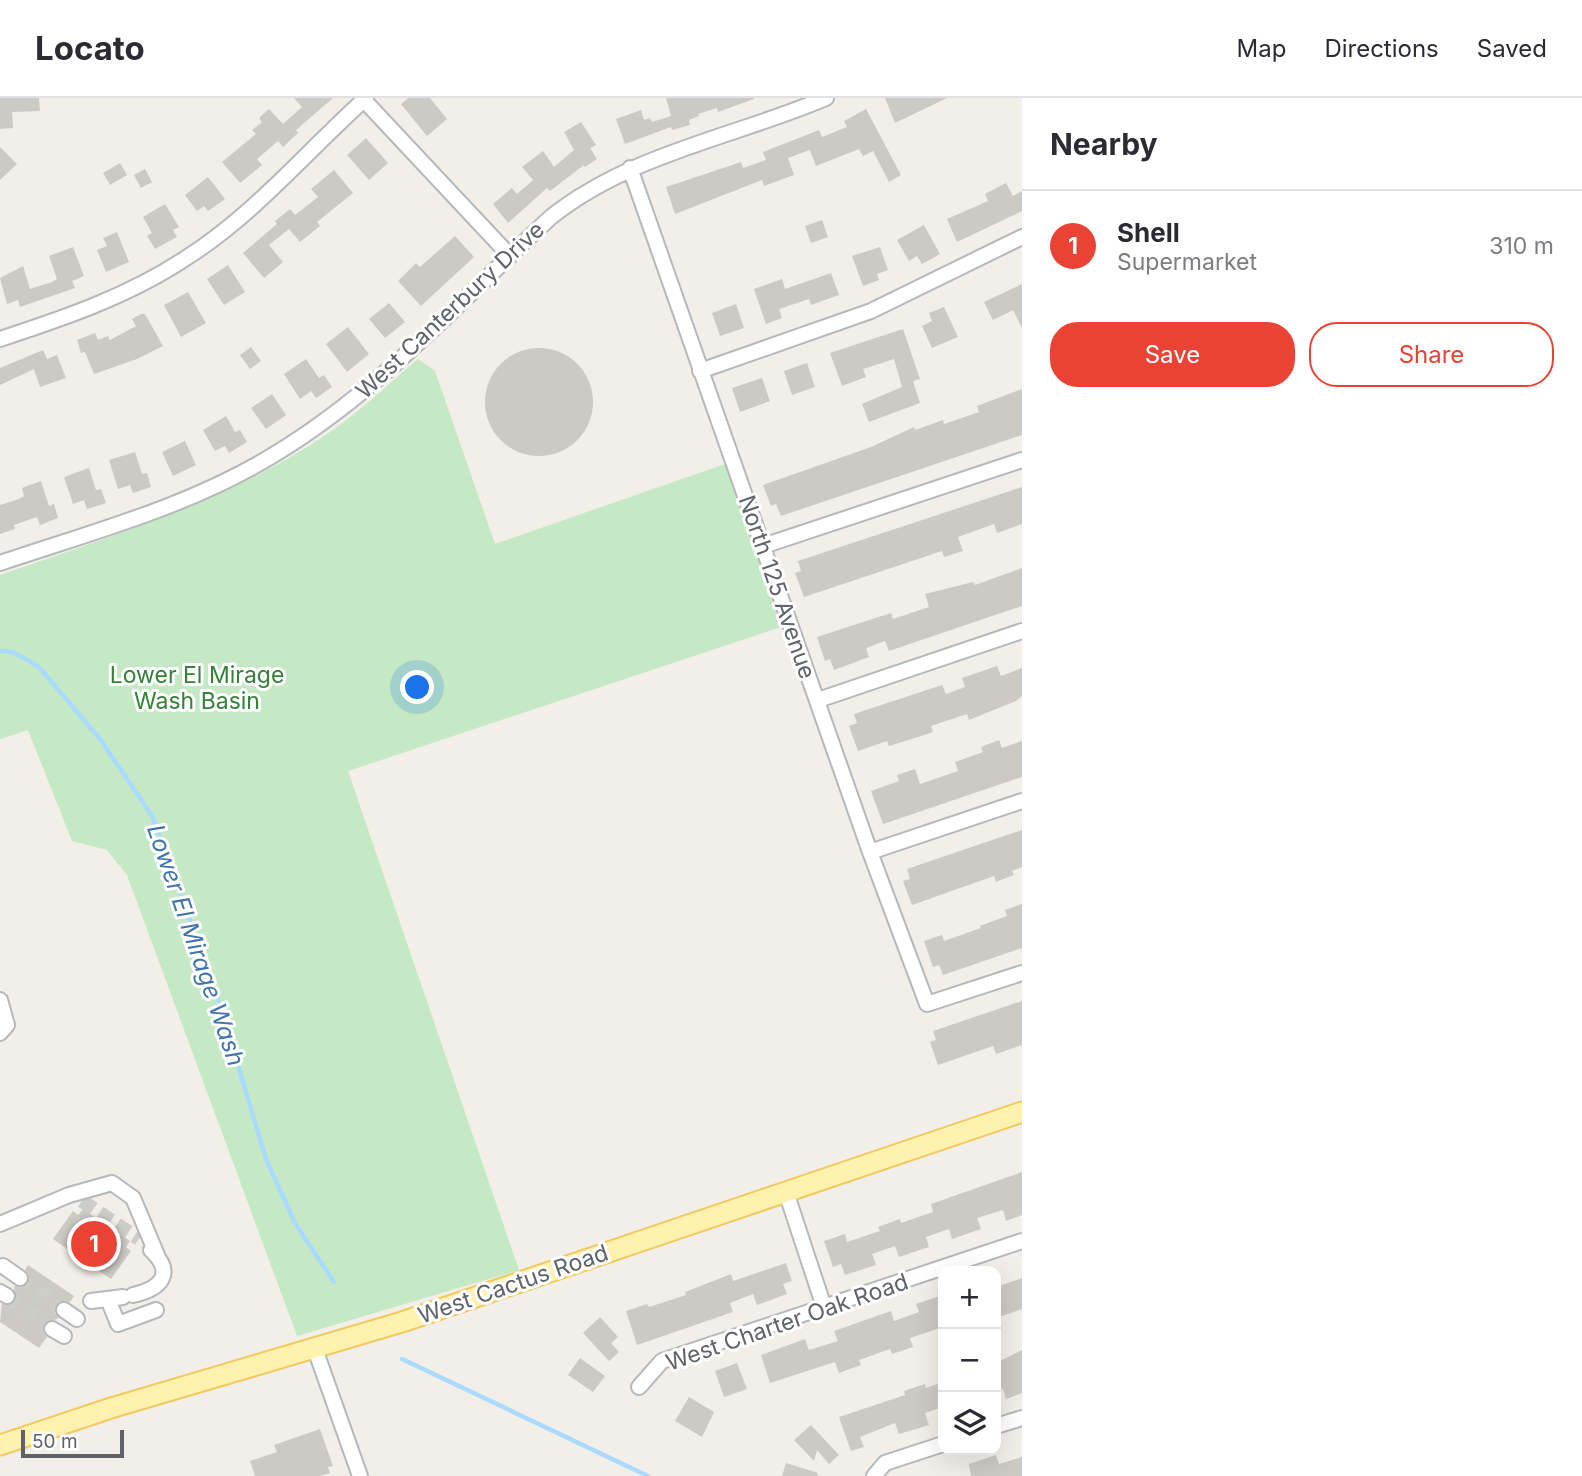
<!DOCTYPE html>
<meta charset="utf-8">
<style>
:root{--surface:#fff;--page:#f7f7f7;--text:#2b2b33;--muted:#7c7c81;--line:#e1e1e2;--accent:#ea4335}
body{margin:0;font-family:Inter,sans-serif;background:var(--page);color:var(--text)}
.controls{position:absolute;right:21px;bottom:21px;display:grid;overflow:hidden;border-radius:14px;box-shadow:0 7px 28px #0002}
.controls button{width:63px;height:63px;display:grid;place-items:center;padding:0;border:0;border-bottom:2px solid var(--line);background:var(--surface);color:var(--text);font:35px sans-serif}
.scale{position:absolute;left:21px;bottom:18px;width:103px;box-sizing:border-box;padding-left:7px;border:4px solid #5f6368;border-top:0;font-size:19px;line-height:24px;white-space:nowrap;color:#5f6368;-webkit-text-stroke:5px #fff;paint-order:stroke}
.you{position:absolute;left:418px;top:590px;width:24px;height:24px;margin:-18px;border:5px solid #fff;border-radius:50%;background:#1a73e8;box-shadow:0 0 0 10px #1a73e833}
.badge{display:grid;place-items:center;width:46px;height:46px;border-radius:50%;background:var(--accent);color:#fff;font-size:23px;font-weight:700}
.pin{position:absolute;translate:-50% -50%;border:4px solid #fff;box-shadow:0 2px 7px #0006}
.list{margin:0;padding:0;list-style:none}
h2{display:flex;justify-content:space-between;align-items:center;height:91px;margin:0;padding:0 28px;font-size:30px}
h2 small{font-size:23px;font-weight:400;color:var(--muted)}
.list li{display:grid;grid-template-columns:46px 1fr auto;gap:21px;align-items:center;box-sizing:border-box;height:112px;padding:0 28px;border-top:2px solid var(--line)}
.list b{display:block;font-size:26px;white-space:nowrap}
.list p{margin:0;font-size:23px;white-space:nowrap;color:var(--muted)}
.list em{font-size:23px;font-style:normal;color:var(--muted)}
.actions{display:flex;gap:14px;padding:21px 28px}
.actions a{flex:1;padding:16px 0;border:2px solid var(--accent);border-radius:28px;text-align:center;font-size:24px;color:var(--accent)}
.actions .main{background:var(--accent);color:#fff}
.icon{flex:none;width:38px;height:38px;fill:none;stroke:currentColor;stroke-width:2;stroke-linecap:round;stroke-linejoin:round}
.map{position:relative;flex:none;width:1022px;height:1378px;overflow:hidden}
header{display:flex;align-items:center;gap:42px;box-sizing:border-box;height:98px;padding:0 35px;background:var(--surface);border-bottom:2px solid var(--line)}
header strong{font-size:33px}
nav{display:flex;gap:38px;margin-inline-start:auto;font-size:24px}
main{display:flex}
aside{flex:1;background:var(--surface)}
.map>svg:first-child{display:block}
.green{fill:#c5e8c5}
.lines{fill:none;stroke-linecap:round;stroke-linejoin:round}
.stream{stroke:#aadaff;stroke-width:4.5}
.building{fill:#cccac5}
.minor-tunnel{stroke:#ccccc8;stroke-width:14;stroke-dasharray:14 7;stroke-linecap:butt}
.minor-casing{stroke:#b5b8bc;stroke-width:18}
.major-casing{stroke:#f2c960;stroke-width:23}
.minor{stroke:#fff;stroke-width:14}
.major{stroke:#fff2af;stroke-width:19}
.labels{text-anchor:middle;dominant-baseline:central;stroke-width:6;stroke-linejoin:round;paint-order:stroke}
.street-label{font-size:23px;fill:#5f6368;stroke:#fff}
.park-label{font-size:23px;fill:#348238;stroke:#fff}
.water-label{font-size:24px;font-style:italic;fill:#4174aa;stroke:#fff}
</style>
<header>
<strong>Locato</strong>
<nav><a>Map</a><a>Directions</a><a>Saved</a></nav>
</header>
<main>
<div class="map">
<svg width="1022" height="1378" viewBox="0 0 1022 1378">
<rect width="100%" height="100%" fill="#f1efe8"/>
<!-- green -->
<path class="green" d="M418 261 435 273 495 446 725 366 781 529 348 673 519 1172 297 1238 127 777 107 752 72 743 28 632 0 641V477C117 436 238 400 340 327 367 307 392 283 418 261Z"/>
<g class="lines">
<!-- stream -->
<path class="stream" d="M0 553 13 554 39 569 100 641 152 718 214 888 266 1061 295 1125 334 1184
M402 1261 648 1378"/>
</g>
<!-- building -->
<path class="building" d="M0 0H39L40 13 12 14 13 30 0 31Z
M294 0H333L296 32 298 35 283 49 278 43 257 61 262 67 240 85 222 64 256 36 252 32 262 24 259 20 269 11 283 26 302 9Z
M408 0H430L447 21 427 38 401 6Z
M666 0H754V1L718 14 717 10 698 16 699 18 689 22 690 27 672 32 671 29 625 46 616 21 641 12 644 22 650 20 652 24 671 18Z
M885 0H947L895 25Z
M866 11 901 77 889 84 873 53 863 58 859 51 816 68 810 52 788 60 794 77 764 88 762 82 675 116 666 89 741 64 743 70 766 62 763 54 819 32 822 39 847 29 844 23Z
M581 24 596 47 590 50 597 61 585 69 584 67 550 93 547 90 508 125 493 106 512 90 517 96 533 82 522 69 543 53 554 69 574 52 564 34Z
M366 40 388 65 369 82 347 57Z
M0 49 17 66 0 82Z
M120 65 127 77 110 87 103 75Z
M145 71 152 84 141 90 134 77Z
M334 72 353 95 317 124 320 128 300 144 289 131 269 147 283 164 264 180 243 155 277 126 275 123 290 111 295 117 318 99 311 91Z
M208 79 225 101 208 113 204 108 197 113 185 97Z
M1006 85 1013 98 1022 93V113L957 144 947 121 988 103 985 96Z
M165 106 179 129 173 132 177 139 155 151 147 138 152 135 143 119Z
M822 122 828 139 811 145 805 128Z
M924 127 940 156 922 166 917 158 909 163 897 142Z
M117 134 129 164 106 174 97 152 107 148 103 140Z
M455 138 474 159 421 208 398 183 416 165 420 169Z
M73 149 84 178 72 183 75 190 20 209 18 202 7 206 0 180 23 168 30 191 52 184 57 181 49 158Z
M880 149 888 172 877 176 879 182 863 188 852 158Z
M228 167 245 194 224 207 207 181Z
M831 175 839 197 811 207 809 201 779 211 782 220 766 226 754 191 782 181 785 191Z
M1022 186V230L1013 212 993 222 984 204Z
M188 194 206 225 181 239 164 207Z
M389 205 405 224 385 240 369 221Z
M736 206 744 230 720 238 712 215Z
M944 209 958 239 932 250 922 228 932 223 929 215Z
M141 216H145L163 248 137 261 94 276 85 254 81 255 77 242 95 235 98 242 108 238 110 242 136 228 132 221Z
M348 229 369 256 347 274 326 246Z
M903 231 920 281 913 283 920 305 869 324 862 306 902 289 894 261 863 271 866 279 842 288 830 255Z
M251 249 261 263 250 271 240 257Z
M485 304a54 54 0 1 1 108 0a54 54 0 1 1-108 0Z
M43 252 47 261 57 257 66 280 40 289 34 271 0 287V270Z
M306 261 319 280 324 277 332 289 316 300 311 293 300 301 284 276Z
M807 265 815 289 792 297 784 273Z
M762 280 770 303 740 314 732 290Z
M1022 291V337L781 418 776 406 771 408 763 387 871 349 914 329 915 332 943 322 944 326 979 314 977 308Z
M272 296 286 317 266 331 251 310Z
M226 318 235 334 240 332 247 344 229 355 225 348 215 353 203 332Z
M185 343 196 367 173 378 162 354Z
M135 354 142 376 147 375 151 389 133 395 130 387 118 391 109 362Z
M89 370 96 392 101 391 106 405 87 411 84 402 73 406 64 379Z
M41 383 49 408 54 406 58 420 40 427 37 419 14 427 15 431 0 436V407L19 401 24 398 22 390Z
M1022 389V426L997 435 994 426 958 439 963 453 944 459 942 453 804 499 795 475 801 473 798 463Z
M1022 470V508L889 553 885 543 866 550 869 559 834 572 830 561 825 563 817 539 891 515 893 521 929 509 925 496 973 484 975 487Z
M997 568 1001 578 1022 570V598L1016 603 969 622 967 616 931 628 933 634 915 640 889 648 887 643 858 653 849 628 857 625 854 616 942 587 946 596 965 589 962 580Z
M999 642 1002 650 1022 643V679L883 726 871 693 899 683 897 677 915 671 920 686 958 673 955 664 983 654 981 649Z
M1022 732V769L1012 773 1014 777 996 784 994 778 912 807 903 783 910 781 907 771Z
M1022 806V850L943 877 939 867 933 869 924 843 942 837 944 843 981 830 980 828 1007 818 1005 812Z
M1022 903V947L996 956 993 948 938 967 930 944 936 942 933 933Z
M1022 1074V1117L1006 1123 1003 1112 977 1120 981 1131 952 1141 949 1131 926 1139 929 1149 899 1159 895 1148 872 1156 876 1167 845 1177 841 1166 833 1169 824 1143 845 1136 847 1144 880 1133 878 1129 900 1121 901 1125 933 1114 931 1106Z
M83 1111 130 1143 126 1149 131 1153 111 1181 53 1141 73 1113 78 1117Z
M786 1165 792 1183 783 1186 787 1196 757 1207 753 1196 730 1205 733 1214 637 1247 626 1213 647 1206 649 1209 686 1197 685 1194 731 1176 733 1183Z
M28 1167 74 1198 70 1204 61 1203 56 1207 55 1215 59 1220 44 1226 42 1232 47 1239 39 1250 0 1224 2 1206 11 1207 16 1202 14 1188 23 1189 28 1185 29 1177 25 1172Z
M1022 1180V1211L999 1219 996 1189Z
M943 1197V1229L910 1240 913 1249 892 1256 890 1251 859 1262 861 1267 839 1275 835 1264 770 1285 761 1257 805 1241 809 1252 838 1243 834 1233 891 1213 894 1223 919 1214 916 1206Z
M600 1219 618 1239 611 1245 619 1254 609 1263 583 1235Z
M1022 1252V1295L1006 1301 1003 1291 996 1293V1265Z
M580 1260 605 1278 593 1294 568 1277Z
M737 1265 747 1291 724 1299 715 1273Z
M943 1284V1309L925 1315 929 1327 899 1336 895 1325 860 1339 864 1349 851 1353 839 1319 905 1297 904 1293 925 1286 926 1290Z
M689 1299 714 1314 702 1339 675 1323Z
M811 1327 839 1357 829 1366 817 1352 814 1363 794 1342Z
M320 1331 333 1368 328 1369 330 1375 320 1378H255L250 1363 277 1354 274 1347Z
M996 1357 999 1366 1022 1359V1378H971L969 1366Z
M786 1365 818 1375 817 1378H782Z"/>
<g class="lines">
<!-- minor-tunnel -->
<path class="minor-tunnel" d="M82 1103 139 1141
M20 1180 64 1212
M7 1198 52 1231"/>
<defs>
<path id="minor" d="M362 0 510 158
M630 70 870 754 927 906 1022 875
M0 241C64 220 129 198 186 160 254 117 307 53 366 0
M700 273 871 213 1022 139
M763 448 1022 362
M0 465C92 434 191 408 275 356 379 293 462 201 551 119 630 56 734 39 826 0
M818 602 1022 533
M870 754 1022 703
M0 902 7 927 0 935
M786 1094 824 1209
M0 1126 69 1097 112 1085 133 1100 157 1157
M3 1168 20 1180
M0 1194 7 1198
M133 1197C160 1191 176 1176 151 1152
M108 1201 118 1226 156 1212
M91 1203 123 1199
M64 1212 77 1221
M52 1231 64 1238
M315 1251 360 1378
M639 1289 662 1263 1022 1143
M996 1328 1022 1320
M874 1378 885 1365 943 1346"/>
<path id="major" d="M0 1347 111 1310 402 1224 1022 1014"/>
</defs>
<!-- minor casing -->
<use href="#minor" class="minor-casing"/>
<!-- major casing -->
<use href="#major" class="major-casing"/>
<!-- minor -->
<use href="#minor" class="minor"/>
<!-- major -->
<use href="#major" class="major"/>
</g>
<g class="labels">
<!-- street labels -->
<g class="street-label">
<text transform="translate(450 212) rotate(-43)">West Canterbury Drive</text>
<text transform="translate(777 489) rotate(71)">North 125 Avenue</text>
<text transform="translate(513 1186) rotate(-19)">West Cactus Road</text>
<text transform="translate(787 1224) rotate(-19)">West Charter Oak Road</text>
</g>
<!-- park labels -->
<g class="park-label">
<text x="197" y="577">Lower El Mirage<tspan x="197" dy="26">Wash Basin</tspan></text>
</g>
<!-- water labels -->
<g class="water-label">
<text transform="translate(196 847) rotate(71)">Lower El Mirage Wash</text>
</g>
</g>
</svg>
<div class="controls">
<button>+</button>
<button>−</button>
<button><svg class="icon" aria-label="layers" viewBox="0 0 24 24"><path d="M12 4l9 5-9 5-9-5zM3 14l9 5 9-5"/></svg></button>
</div>
<div class="scale">50 m</div>
<div class="you"></div>
<div class="pin badge" style="left:94px;top:1146px">1</div>
</div>
<aside>
<h2>Nearby<small></small></h2>
<ul class="list">
<li><span class="badge">1</span><div><b>Shell</b><p>Supermarket</p></div><em>310 m</em></li>
</ul>
<div class="actions"><a class="main">Save</a><a>Share</a></div>
</aside>
</main>
